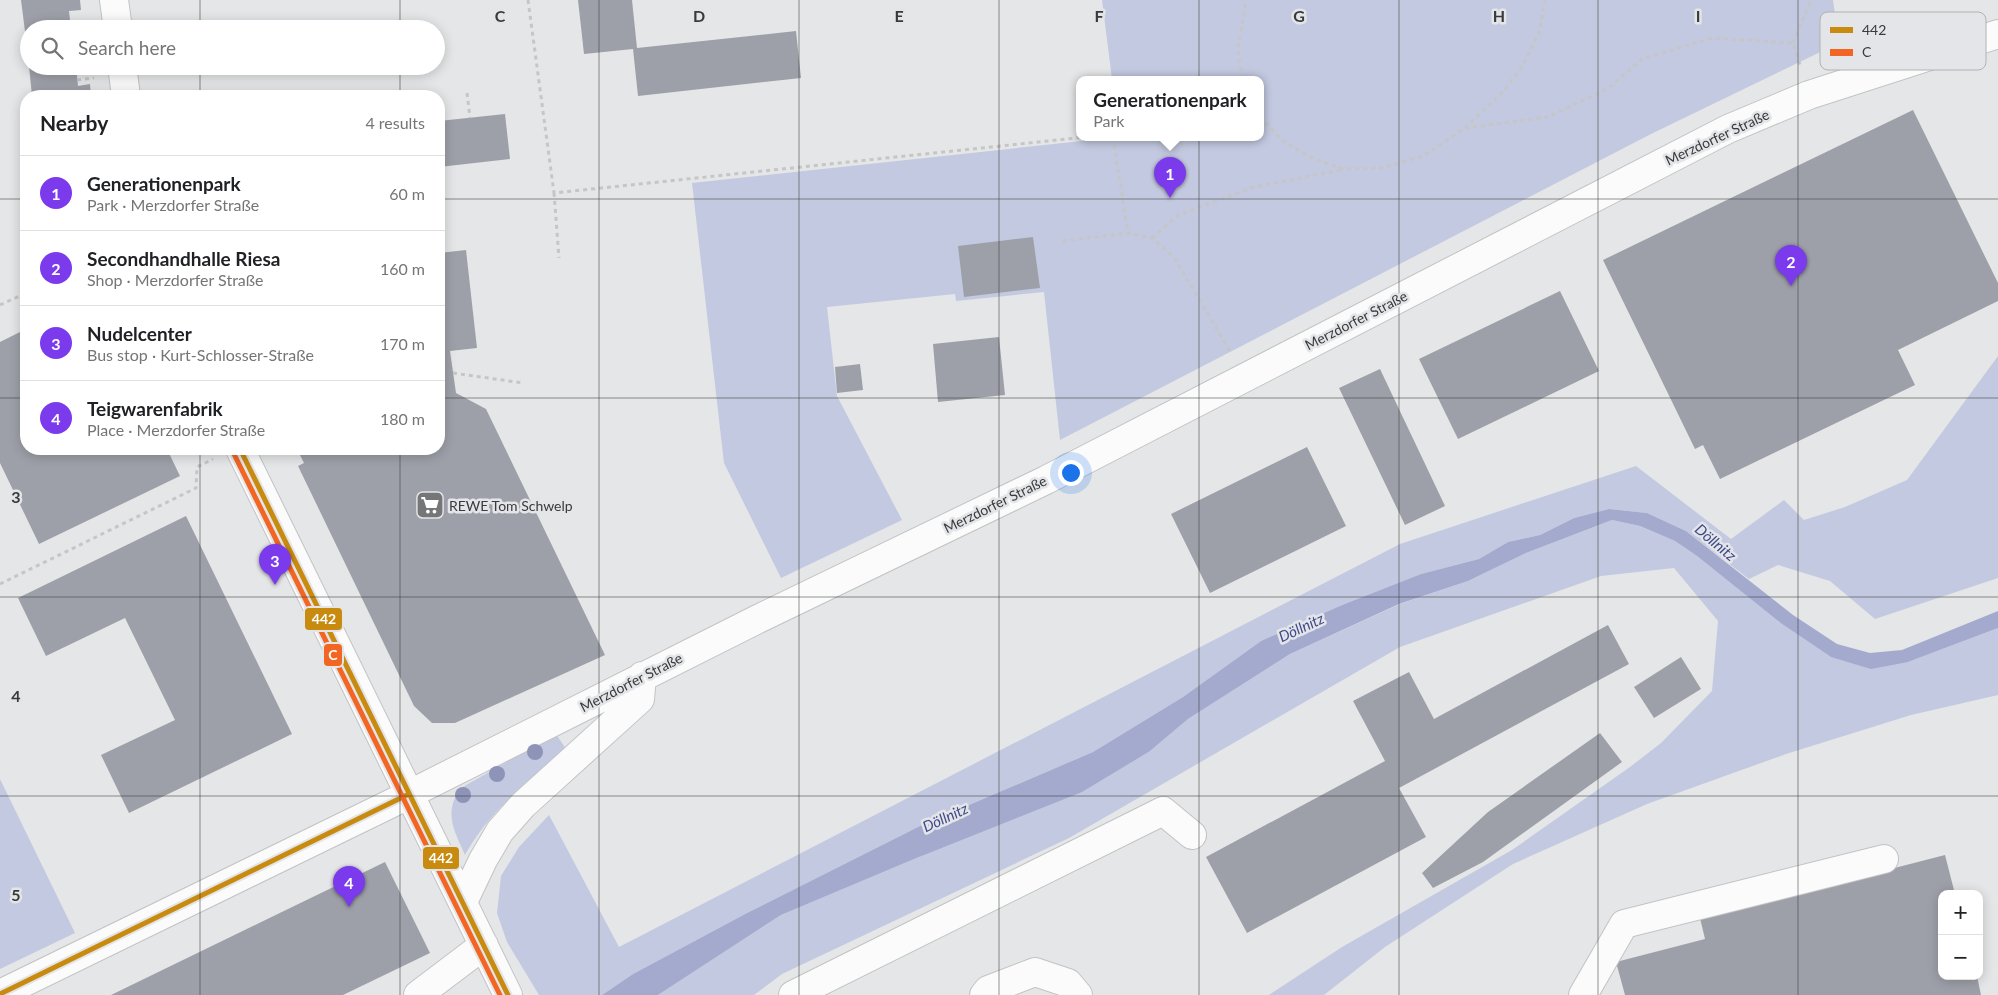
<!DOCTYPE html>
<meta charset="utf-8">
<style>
:root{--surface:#fff;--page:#f6f6f6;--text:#202124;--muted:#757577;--line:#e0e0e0;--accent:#7c3aed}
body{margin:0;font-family:Lato,sans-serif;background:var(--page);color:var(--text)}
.controls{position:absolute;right:15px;bottom:15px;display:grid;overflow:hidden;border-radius:10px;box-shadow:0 2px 12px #0003}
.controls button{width:45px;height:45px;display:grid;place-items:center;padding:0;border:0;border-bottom:1px solid var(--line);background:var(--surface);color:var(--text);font:25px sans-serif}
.you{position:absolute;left:1070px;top:472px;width:18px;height:18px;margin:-12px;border:4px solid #fff;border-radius:50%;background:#1a73e8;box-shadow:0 0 0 8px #1a73e833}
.badge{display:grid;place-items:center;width:32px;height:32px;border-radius:50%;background:var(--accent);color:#fff;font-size:16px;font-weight:700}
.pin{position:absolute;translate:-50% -41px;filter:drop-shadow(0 1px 2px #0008)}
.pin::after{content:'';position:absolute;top:26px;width:18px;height:15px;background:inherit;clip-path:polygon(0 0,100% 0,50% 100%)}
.popup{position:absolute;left:1076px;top:76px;width:188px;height:65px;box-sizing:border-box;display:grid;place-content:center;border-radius:10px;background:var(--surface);filter:drop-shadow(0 1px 4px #0005);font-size:16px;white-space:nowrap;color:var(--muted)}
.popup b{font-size:19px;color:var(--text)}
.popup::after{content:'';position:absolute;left:50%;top:100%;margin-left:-10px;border:10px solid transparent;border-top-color:var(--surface)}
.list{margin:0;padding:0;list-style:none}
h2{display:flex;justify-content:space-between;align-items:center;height:65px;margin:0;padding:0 20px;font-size:21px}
h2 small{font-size:16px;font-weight:400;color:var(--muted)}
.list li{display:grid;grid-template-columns:32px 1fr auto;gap:15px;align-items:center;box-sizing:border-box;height:75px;padding:0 20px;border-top:1px solid var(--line)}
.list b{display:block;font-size:19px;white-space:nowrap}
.list p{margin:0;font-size:16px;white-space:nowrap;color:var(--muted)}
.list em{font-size:16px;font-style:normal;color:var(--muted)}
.icon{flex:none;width:28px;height:28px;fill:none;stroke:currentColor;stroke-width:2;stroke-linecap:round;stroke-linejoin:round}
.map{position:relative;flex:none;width:1998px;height:995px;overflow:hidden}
.search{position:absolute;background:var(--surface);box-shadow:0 2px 12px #0003;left:20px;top:20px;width:425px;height:55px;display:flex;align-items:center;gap:12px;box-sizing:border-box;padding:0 18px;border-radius:28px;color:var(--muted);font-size:19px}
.panel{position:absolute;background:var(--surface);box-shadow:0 2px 12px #0003;left:20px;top:90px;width:425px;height:365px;border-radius:20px}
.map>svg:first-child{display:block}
.green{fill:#c3c9e0}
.water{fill:#a3aace}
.building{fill:#9ea0a9}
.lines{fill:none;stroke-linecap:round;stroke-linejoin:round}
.minor-casing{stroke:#c2c3c4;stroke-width:30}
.path{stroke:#c6c6c7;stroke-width:3;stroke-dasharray:4 4;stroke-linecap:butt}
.minor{stroke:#fbfbfb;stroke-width:28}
.bus-1-casing{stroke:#e4e5e8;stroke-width:9}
.bus-2-casing{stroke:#e4e5e8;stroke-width:9}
.bus-1{stroke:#c88b0f;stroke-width:5}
.bus-2{stroke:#f26522;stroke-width:5}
.tree{fill:#8e94b8}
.grid{fill:none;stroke:#393a3b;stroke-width:1;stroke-opacity:0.55}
.labels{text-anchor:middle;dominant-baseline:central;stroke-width:5;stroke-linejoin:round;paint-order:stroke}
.street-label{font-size:14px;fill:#393a3b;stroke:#e4e5e8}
.poi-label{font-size:14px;fill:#393a3b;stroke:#e4e5e8;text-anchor:start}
.water-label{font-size:15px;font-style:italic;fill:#40498a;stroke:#e4e5e8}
.key{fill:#e4e5e8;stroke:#b1b2b4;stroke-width:1}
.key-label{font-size:14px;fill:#393a3b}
.grid-label{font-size:16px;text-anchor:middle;font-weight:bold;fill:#393a3b;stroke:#e4e5e8;stroke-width:5;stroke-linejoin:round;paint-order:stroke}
.line-badge{stroke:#e4e5e8;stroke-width:2}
.badge-label{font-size:14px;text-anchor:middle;font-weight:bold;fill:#fff}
</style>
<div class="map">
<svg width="1998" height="995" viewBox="0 0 1998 995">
<rect width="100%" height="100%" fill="#e5e6e7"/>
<!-- green -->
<path class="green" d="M1102 0H1833L1839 43 1651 134 1060 440 1044 292 956 301 955 294 827 307 837 396 902 520 781 578 724 463 692 183 1119 137H1260V79H1112Z
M1998 356V578L1875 619 1830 581 1778 565 1749 579 1686 531 1647 513 1609 509 1574 518 1540 535 1508 542 1479 559 1421 574 1342 605 1261 641 1183 697 1093 752 920 826 747 913 633 974 602 995H539L507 942 497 913 501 876 519 847 549 815 619 947 1400 544 1636 466 1731 539 1784 500 1804 520 1845 507 1907 480Z
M1612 520 1640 526 1675 541 1697 556 1782 624 1831 657 1908 662 1998 628V695L1911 715 1786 754 1647 804 1513 864 1385 947 1324 995H1269L1342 947 1512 850 1630 767 1661 743 1712 691 1718 621 1674 568 1601 576 1400 647 1069 838 782 974 754 995H658L781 915 919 857 1150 751 1188 719 1290 654 1400 604 1468 581 1526 553Z
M556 734 566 749C528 781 489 811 465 855 454 830 443 812 461 788Z
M0 779 75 933 0 969Z"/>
<!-- water -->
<path class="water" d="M1609 509 1647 513 1686 531 1793 615 1837 644 1870 653 1902 650 1998 611V628L1908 662 1871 669 1831 657 1782 624 1697 556 1675 541 1640 526 1612 520 1526 553 1468 581 1399 604 1290 654 1188 719 1150 751 1082 792 919 857 781 915 658 995H602L633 974 747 913 920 826 1093 752 1183 697 1261 641 1342 605 1421 574 1479 559 1508 542 1540 535 1574 518Z"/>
<!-- building -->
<path class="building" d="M21 0H80L81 10 69 11 71 29H29L28 55Z
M578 0H632L637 48 796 31 801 78 638 96 633 49 584 54Z
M29 66H76L78 86 90 84 91 96H32Z
M1913 110 1998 283V301L1898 350 1915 385 1720 479 1703 445 1695 449 1603 260Z
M505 114 510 159 439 167V121Z
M1033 237 1040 288 964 297 958 246Z
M466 250 477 348 450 351 456 393 486 409 605 655 455 723H432L414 706 298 466 304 463 297 449H439V253Z
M1560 291 1599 371 1458 439 1419 359Z
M26 329V449H167L180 476 39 544 0 463V342Z
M999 337 1005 395 938 402 933 344Z
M860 364 863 390 837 393 835 367Z
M1380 369 1445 506 1405 525 1339 388Z
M1307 447 1346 526 1210 593 1171 514Z
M186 516 292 734 129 813 101 755 175 720 125 618 46 656 18 598Z
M1608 625 1629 664 1399 788 1426 837 1247 933 1206 857 1385 761 1353 701 1409 672 1434 719Z
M1681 657 1701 689 1654 718 1634 687Z
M1600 733 1622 762 1483 862 1433 888 1422 873 1488 812Z
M1945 855 1955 894H1942V976H1977L1981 995H1625L1616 962 1705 939 1700 918Z
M385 862 430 953 343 995H111Z"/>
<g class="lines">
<defs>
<path id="minor" d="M114 0 118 29
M122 66 126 96
M240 449 508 995
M463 902 483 860 500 831 523 805 640 699 642 676
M0 994 390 804 758 619 1046 480 1728 129 1809 95 1998 34
M418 995 484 945
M793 995 1163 811 1192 835
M984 995 988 990 1035 972 1068 983 1078 995
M1583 995 1624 924 1884 859"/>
</defs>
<!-- minor casing -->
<use href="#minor" class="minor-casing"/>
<!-- path -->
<path class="path" d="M528 0 554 193 1086 137
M1793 43 1811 0
M1242 79 1238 48 1246 0
M77 80 94 78
M467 93 470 118
M1260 117 1284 142 1314 159 1343 169 1381 168 1423 156 1465 128 1501 94 1522 67 1539 33 1545 0
M1465 128 1548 117 1609 88 1642 59 1712 38 1793 43 1801 68
M1113 137 1128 233
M554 193 559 258
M1152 238 1178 215 1254 187 1342 170
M1063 241 1128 233 1152 238 1174 257 1231 353
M0 305 26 293
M453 373 523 383
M0 584 196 488 197 467 213 459"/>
<!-- minor -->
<use href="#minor" class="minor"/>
<defs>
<path id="bus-1" d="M240 449 508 995
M0 994 409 794"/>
<path id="bus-2" d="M233 452 500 995"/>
</defs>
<!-- bus-1 casing -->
<use href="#bus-1" class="bus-1-casing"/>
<!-- bus-2 casing -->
<use href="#bus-2" class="bus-2-casing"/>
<!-- bus-1 -->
<use href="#bus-1" class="bus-1"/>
<!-- bus-2 -->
<use href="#bus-2" class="bus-2"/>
</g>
<!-- trees -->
<g class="tree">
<circle cx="535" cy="752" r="8"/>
<circle cx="497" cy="774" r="8"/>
<circle cx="463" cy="795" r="8"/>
</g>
<!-- grid -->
<path class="grid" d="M200 0V29M400 0V29M599 0V995M799 0V995M999 0V995M1199 0V995M1399 0V995M1598 0V995M1798 0V995M200 66V96M400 66V96M0 199H26M439 199H1998M0 398H26M439 398H1998M200 449V995M400 449V995M0 597H1998M0 796H1998"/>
<!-- icons -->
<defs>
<symbol id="supermarket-square" viewBox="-11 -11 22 22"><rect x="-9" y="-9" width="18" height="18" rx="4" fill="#757677" stroke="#e4e5e8"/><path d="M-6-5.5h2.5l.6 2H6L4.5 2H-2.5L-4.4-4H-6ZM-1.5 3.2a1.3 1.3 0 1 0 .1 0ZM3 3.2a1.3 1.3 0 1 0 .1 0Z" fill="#fff"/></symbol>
</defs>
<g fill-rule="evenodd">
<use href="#supermarket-square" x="414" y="489" width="32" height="32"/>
</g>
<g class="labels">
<!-- street labels -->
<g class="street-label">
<text transform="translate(1717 137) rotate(-25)">Merzdorfer Straße</text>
<text transform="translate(1356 320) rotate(-27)">Merzdorfer Straße</text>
<text transform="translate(995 504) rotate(-26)">Merzdorfer Straße</text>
<text transform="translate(631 682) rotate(-27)">Merzdorfer Straße</text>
</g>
<!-- poi labels -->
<g class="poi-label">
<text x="449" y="505">REWE Tom Schwelp</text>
</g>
<!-- water labels -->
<g class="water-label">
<text transform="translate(1716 542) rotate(40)">Döllnitz</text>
<text transform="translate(1301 627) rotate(-25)">Döllnitz</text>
<text transform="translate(945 817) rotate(-25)">Döllnitz</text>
</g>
</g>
<!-- legend -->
<rect x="1820" y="12" width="166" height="58" rx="8" class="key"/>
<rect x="1830" y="27" width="23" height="6" fill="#c88b0f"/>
<rect x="1830" y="49" width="23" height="7" fill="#f26522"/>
<g class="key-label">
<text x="1862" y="35">442</text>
<text x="1862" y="57">C</text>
</g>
<g class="grid-label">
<text x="500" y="22">C</text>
<text x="699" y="22">D</text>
<text x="899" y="22">E</text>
<text x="1099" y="22">F</text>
<text x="1299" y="22">G</text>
<text x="1499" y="22">H</text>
<text x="1698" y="22">I</text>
<text x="16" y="503">3</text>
<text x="16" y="702">4</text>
<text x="16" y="901">5</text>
</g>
<g class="line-badge">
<rect x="304" y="607" width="39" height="24" rx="5" fill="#c88b0f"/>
<rect x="323" y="643" width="20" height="24" rx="5" fill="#f26522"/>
<rect x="422" y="846" width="38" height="24" rx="5" fill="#c88b0f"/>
</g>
<g class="badge-label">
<text x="324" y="624">442</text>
<text x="333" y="660">C</text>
<text x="441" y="863">442</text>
</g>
</svg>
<div class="controls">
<button>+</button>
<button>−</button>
</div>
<div class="you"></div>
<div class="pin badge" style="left:1170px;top:198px">1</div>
<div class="popup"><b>Generationenpark</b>Park</div>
<div class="pin badge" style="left:1791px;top:286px">2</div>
<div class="pin badge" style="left:275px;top:585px">3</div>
<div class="pin badge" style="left:349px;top:907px">4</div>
<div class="search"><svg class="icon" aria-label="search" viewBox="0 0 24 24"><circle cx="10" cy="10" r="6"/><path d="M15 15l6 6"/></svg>Search here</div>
<section class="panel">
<h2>Nearby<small>4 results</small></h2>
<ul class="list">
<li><span class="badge">1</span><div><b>Generationenpark</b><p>Park · Merzdorfer Straße</p></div><em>60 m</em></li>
<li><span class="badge">2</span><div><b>Secondhandhalle Riesa</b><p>Shop · Merzdorfer Straße</p></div><em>160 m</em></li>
<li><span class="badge">3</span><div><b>Nudelcenter</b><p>Bus stop · Kurt-Schlosser-Straße</p></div><em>170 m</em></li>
<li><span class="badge">4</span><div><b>Teigwarenfabrik</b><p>Place · Merzdorfer Straße</p></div><em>180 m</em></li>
</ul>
</section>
</div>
